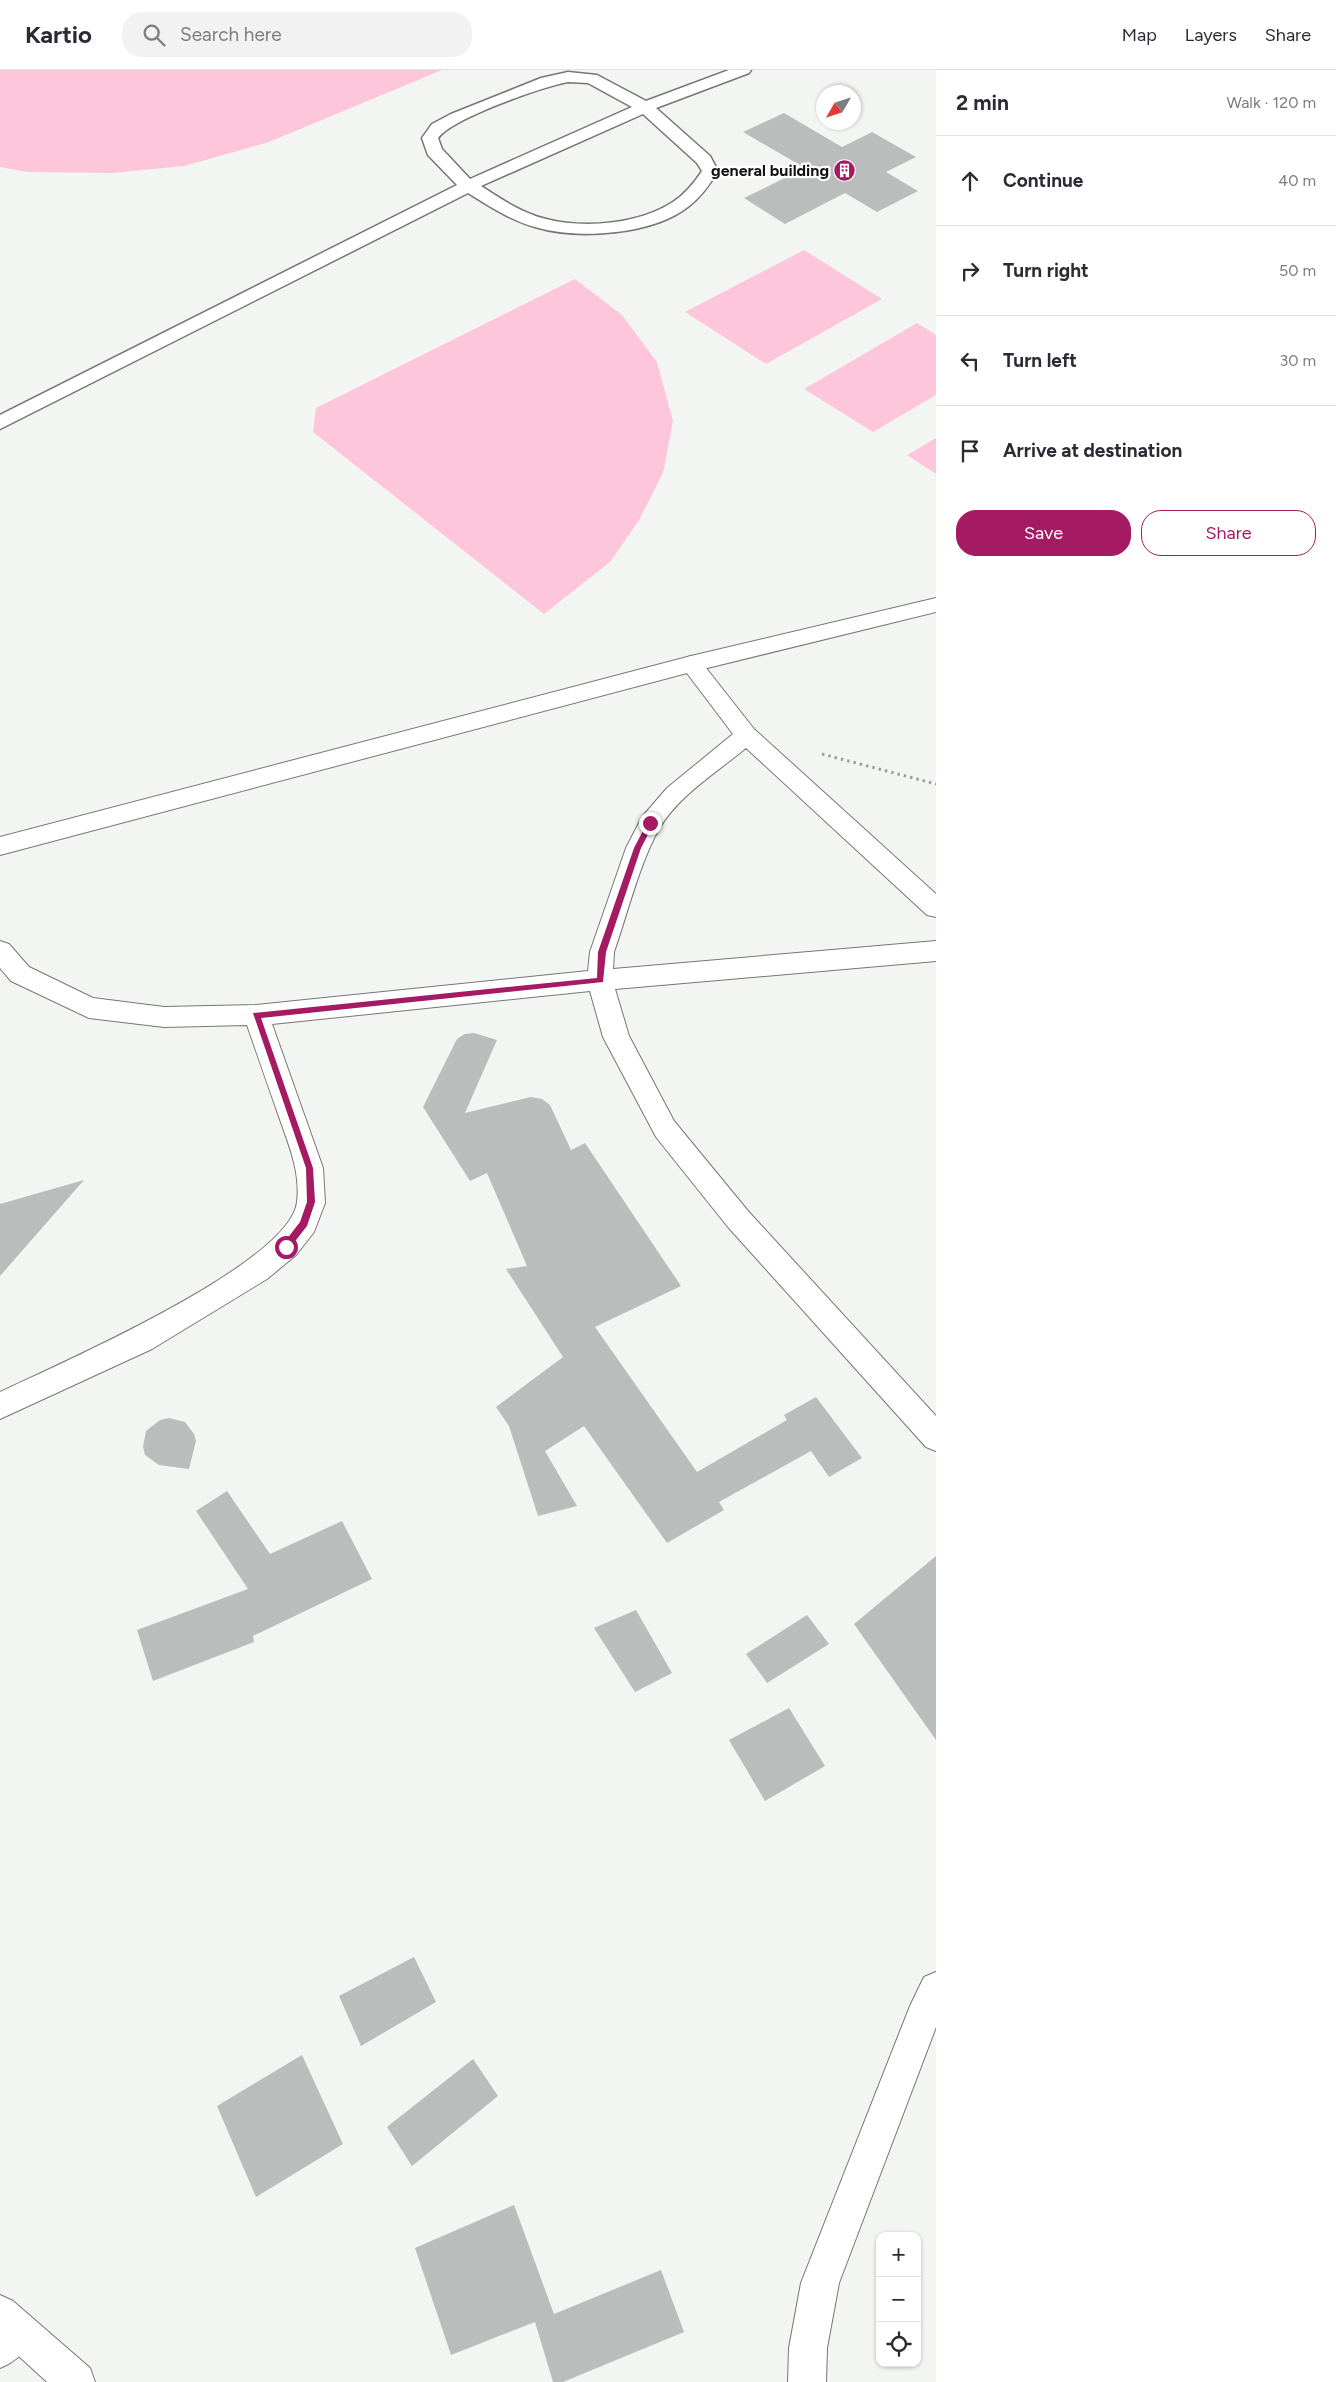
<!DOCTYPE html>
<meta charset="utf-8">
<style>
:root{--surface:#fff;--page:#f2f2f3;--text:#2b2b33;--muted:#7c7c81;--line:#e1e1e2;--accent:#a41a63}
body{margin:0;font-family:Figtree,sans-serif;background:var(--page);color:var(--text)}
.controls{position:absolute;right:15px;bottom:15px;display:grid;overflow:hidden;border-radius:10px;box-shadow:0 1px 4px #0004}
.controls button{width:45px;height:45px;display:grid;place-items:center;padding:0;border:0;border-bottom:1px solid var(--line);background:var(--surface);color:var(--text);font:25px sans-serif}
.compass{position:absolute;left:816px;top:15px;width:45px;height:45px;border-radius:50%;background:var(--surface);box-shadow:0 1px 4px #0004;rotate:231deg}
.stop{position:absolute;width:15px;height:15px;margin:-11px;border:4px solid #a41a63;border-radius:50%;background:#fff}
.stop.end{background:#a41a63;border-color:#fff;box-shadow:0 1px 5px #0008}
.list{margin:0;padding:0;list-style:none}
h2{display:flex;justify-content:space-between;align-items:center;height:65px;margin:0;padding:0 20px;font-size:21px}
h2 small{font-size:16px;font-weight:400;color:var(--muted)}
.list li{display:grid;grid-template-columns:32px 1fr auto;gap:15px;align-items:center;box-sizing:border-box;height:90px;padding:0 20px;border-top:1px solid var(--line)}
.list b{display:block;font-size:19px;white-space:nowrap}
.list em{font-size:16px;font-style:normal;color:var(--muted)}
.actions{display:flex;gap:10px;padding:15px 20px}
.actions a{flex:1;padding:11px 0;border:1px solid var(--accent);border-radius:20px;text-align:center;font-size:18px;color:var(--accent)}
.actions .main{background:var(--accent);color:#fff}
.icon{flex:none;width:28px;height:28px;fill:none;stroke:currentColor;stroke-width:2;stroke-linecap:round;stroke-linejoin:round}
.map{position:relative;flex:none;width:936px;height:2312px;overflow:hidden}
header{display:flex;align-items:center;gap:30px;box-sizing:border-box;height:70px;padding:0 25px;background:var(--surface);border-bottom:1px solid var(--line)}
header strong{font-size:24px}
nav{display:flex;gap:28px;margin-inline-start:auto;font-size:18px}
.search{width:350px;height:45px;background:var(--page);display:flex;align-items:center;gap:12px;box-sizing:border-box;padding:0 18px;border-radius:20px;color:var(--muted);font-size:19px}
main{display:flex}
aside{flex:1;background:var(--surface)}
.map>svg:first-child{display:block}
.green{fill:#fec6da}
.building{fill:#babdbb}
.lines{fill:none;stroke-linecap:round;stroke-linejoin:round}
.service-casing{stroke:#757775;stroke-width:3}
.minor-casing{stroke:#757775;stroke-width:2}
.tertiary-casing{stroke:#757775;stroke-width:2}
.path{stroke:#9d9e9d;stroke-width:3;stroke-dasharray:2.5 4;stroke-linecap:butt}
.service{fill:#fff;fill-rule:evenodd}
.minor{fill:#fff;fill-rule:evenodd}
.tertiary{fill:#fff;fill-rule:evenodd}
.route{fill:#a41a63}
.labels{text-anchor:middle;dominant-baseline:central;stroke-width:4.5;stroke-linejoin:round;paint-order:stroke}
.far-poi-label{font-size:16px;font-weight:bold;fill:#121312;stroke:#fff;text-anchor:end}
</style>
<header>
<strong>Kartio</strong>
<div class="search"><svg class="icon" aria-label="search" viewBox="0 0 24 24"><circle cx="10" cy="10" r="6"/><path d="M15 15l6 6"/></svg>Search here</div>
<nav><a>Map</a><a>Layers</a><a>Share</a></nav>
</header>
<main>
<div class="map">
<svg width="936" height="2312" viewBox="0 0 936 2312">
<rect width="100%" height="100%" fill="#f3f5f3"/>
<!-- green -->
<path class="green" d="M0 0H442L269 72 184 96 113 103 27 102 0 97Z
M804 180 882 229 766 294 685 242Z
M575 209 622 245 657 292 673 351 663 403 639 450 610 492 544 544 313 362 316 338Z
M917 253 936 265V325L873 362 804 319Z
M936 368V404L907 385Z"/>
<!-- building -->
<path class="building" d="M784 43 842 77 872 62 916 87 886 102 918 121 877 142 845 123 785 154 744 128 805 98 743 62Z
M474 963 497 970 465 1043 531 1027 542 1029 550 1035 571 1080 585 1073 681 1216 595 1257 697 1402 787 1350 784 1345 816 1327 862 1388 829 1407 811 1381 719 1432 724 1440 667 1473 584 1356 545 1381 577 1436 538 1446 509 1356 496 1337 563 1287 506 1199 527 1196 487 1103 470 1111 423 1037 457 969 465 964Z
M84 1110 0 1206V1134Z
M169 1348 185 1352 194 1364 196 1371 189 1399 159 1395 145 1385 143 1377 146 1361 160 1350Z
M227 1421 270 1484 342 1451 372 1509 253 1566 254 1572 153 1611 137 1560 248 1519 196 1441Z
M936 1486V1670L854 1554Z
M636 1540 672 1603 635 1622 594 1558Z
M807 1545 829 1574 767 1613 746 1584Z
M789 1638 825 1696 765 1731 729 1670Z
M414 1887 436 1932 361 1976 339 1926Z
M302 1985 343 2074 256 2127 217 2036Z
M473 1989 498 2026 412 2096 387 2057Z
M514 2135 554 2244 661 2200 684 2262 563 2312H553L535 2252 451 2285 415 2178Z"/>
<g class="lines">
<defs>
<path id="service" d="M729 0H751L749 3 656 38 710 86 718 101C710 114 701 127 689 136 653 165 578 170 535 157 510 150 489 136 468 123L0 359V345L457 115 428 85 422 68 432 54 451 44 541 8 568 2 597 5 646 31ZM568 12 588 13 632 37 470 109 442 79 438 68C453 48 542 17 568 12ZM643 44 697 93 702 101C694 113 685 124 673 132 639 154 585 159 546 149 522 143 501 129 481 116Z"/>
<path id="minor" d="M691 586 699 589 754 659 936 824V847L927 845 746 678C717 702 678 726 659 759 640 792 627 845 614 882L613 899 936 871V891L615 919 629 966 674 1051 748 1141 936 1346V1381L926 1377 728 1157 656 1067 603 967 590 921 272 954 323 1098 325 1133 314 1162 296 1185 267 1209 152 1279 0 1349V1322C57 1295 290 1194 297 1132 301 1100 287 1071 277 1041 267 1013 257 984 247 955L164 957 89 948 11 911 0 898V871L9 874 29 897 93 928 164 937 256 935 588 901 590 882 626 778 642 747 667 718 733 664 680 594 683 589Z
M936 1902V1957L839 2213 827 2278 826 2312H788L789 2278 801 2213 910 1936 924 1907Z
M18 2241 31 2247 37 2260C29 2278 18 2291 0 2298V2251L5 2247Z"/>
<path id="tertiary" d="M936 528V542L691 602 0 785V767L691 586Z
M0 2225 13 2231 90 2298 95 2312H47L0 2269Z"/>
</defs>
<!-- service casing -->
<use href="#service" class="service-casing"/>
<!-- minor casing -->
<use href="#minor" class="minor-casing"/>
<!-- tertiary casing -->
<use href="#tertiary" class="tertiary-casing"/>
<!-- path -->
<path class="path" d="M822 684 936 714"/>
<!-- service -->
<use href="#service" class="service"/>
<!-- minor -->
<use href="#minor" class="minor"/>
<!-- tertiary -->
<use href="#tertiary" class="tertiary"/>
</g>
<!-- route -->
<path class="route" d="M648 751 654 753 641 778 606 882 603 912 261 948 313 1098 315 1132 307 1156 289 1179H283V1174L300 1152 307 1132 306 1098 253 943 597 908 598 882 634 778Z"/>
<!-- icons -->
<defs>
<symbol id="building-disc" viewBox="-11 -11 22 22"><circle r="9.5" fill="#a41a63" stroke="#fff"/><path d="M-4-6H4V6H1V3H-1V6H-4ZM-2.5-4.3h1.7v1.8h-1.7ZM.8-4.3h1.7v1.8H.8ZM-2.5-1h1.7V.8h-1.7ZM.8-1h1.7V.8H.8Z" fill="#fff"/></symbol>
</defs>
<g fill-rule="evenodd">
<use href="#building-disc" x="832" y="88" width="25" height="25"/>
</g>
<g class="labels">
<!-- far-poi labels -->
<g class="far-poi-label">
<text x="829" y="100">general building</text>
</g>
</g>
</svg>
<div class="controls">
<button>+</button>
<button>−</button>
<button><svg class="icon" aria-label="locate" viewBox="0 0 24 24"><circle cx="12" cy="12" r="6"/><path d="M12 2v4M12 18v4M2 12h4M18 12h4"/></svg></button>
</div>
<svg class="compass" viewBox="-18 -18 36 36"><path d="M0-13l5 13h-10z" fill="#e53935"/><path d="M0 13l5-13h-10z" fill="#7c7c81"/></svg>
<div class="stop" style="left:286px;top:1177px"></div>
<div class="stop end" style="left:650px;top:753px"></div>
</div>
<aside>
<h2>2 min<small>Walk · 120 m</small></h2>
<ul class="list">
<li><svg class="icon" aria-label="ahead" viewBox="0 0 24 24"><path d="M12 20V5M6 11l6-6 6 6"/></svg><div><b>Continue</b></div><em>40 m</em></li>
<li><svg class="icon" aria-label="right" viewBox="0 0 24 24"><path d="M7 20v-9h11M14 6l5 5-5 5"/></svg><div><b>Turn right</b></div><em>50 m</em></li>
<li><svg class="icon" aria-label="left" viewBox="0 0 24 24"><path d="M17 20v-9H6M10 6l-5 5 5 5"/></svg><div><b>Turn left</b></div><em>30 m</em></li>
<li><svg class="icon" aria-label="arrive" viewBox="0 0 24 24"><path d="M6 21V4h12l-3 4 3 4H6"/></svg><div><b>Arrive at destination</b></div></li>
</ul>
<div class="actions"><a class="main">Save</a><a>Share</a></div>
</aside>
</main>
